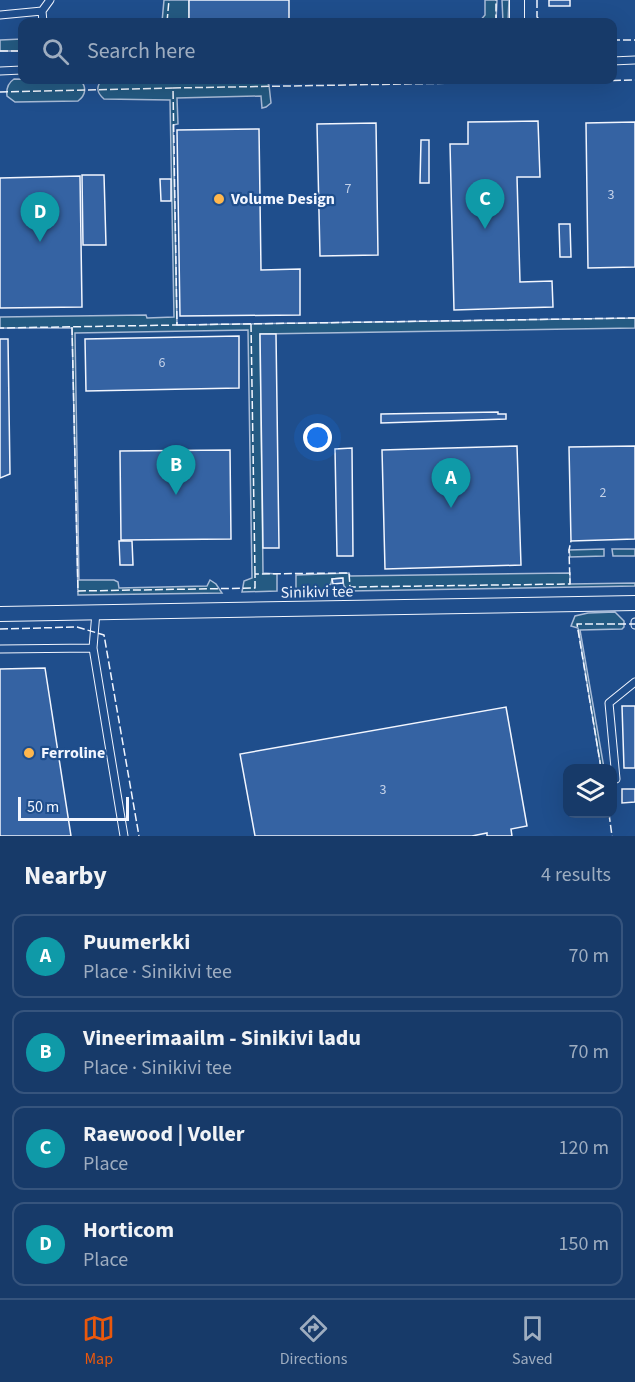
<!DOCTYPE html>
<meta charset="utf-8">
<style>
:root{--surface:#173a69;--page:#20416f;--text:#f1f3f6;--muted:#9eadc0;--line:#36547d;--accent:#ea580c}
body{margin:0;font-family:"Source Sans 3",sans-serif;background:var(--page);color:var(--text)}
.controls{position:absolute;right:18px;bottom:18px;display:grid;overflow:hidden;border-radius:12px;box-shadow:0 6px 24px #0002}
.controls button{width:54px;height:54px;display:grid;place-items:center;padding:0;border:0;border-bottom:2px solid var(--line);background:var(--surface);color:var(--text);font:30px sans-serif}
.scale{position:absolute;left:18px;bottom:15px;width:111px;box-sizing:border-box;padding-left:6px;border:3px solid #f2f6ff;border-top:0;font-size:16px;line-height:21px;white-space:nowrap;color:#f2f6ff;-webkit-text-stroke:4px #1f4e8c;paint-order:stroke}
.you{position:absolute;left:318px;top:438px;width:21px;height:21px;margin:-15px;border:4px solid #fff;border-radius:50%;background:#1a73e8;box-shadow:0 0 0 9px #1a73e833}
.badge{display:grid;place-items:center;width:39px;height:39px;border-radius:50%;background:var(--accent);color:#fff;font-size:20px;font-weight:700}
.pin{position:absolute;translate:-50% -50px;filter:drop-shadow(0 2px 3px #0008)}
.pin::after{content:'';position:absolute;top:32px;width:21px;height:18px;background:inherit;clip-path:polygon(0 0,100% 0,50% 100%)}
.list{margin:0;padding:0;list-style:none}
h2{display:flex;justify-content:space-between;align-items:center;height:78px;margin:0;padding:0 24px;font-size:26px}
h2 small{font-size:20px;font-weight:400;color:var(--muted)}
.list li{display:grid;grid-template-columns:39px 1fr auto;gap:18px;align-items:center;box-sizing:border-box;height:84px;margin:0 12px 12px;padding:0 12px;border:2px solid var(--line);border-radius:12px}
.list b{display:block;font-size:22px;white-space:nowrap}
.list p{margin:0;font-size:20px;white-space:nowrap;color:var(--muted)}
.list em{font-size:20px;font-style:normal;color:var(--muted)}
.icon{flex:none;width:33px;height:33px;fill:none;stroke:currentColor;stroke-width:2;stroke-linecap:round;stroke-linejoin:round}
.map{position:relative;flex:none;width:635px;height:836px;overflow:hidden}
.search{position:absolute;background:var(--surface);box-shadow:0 6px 24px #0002;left:18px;right:18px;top:18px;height:66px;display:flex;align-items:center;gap:15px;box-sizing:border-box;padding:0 21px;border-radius:12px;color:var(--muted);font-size:22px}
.sheet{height:462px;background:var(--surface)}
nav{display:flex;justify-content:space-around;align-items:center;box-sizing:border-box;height:84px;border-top:2px solid var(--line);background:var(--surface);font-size:16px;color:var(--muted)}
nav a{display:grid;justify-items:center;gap:3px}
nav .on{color:var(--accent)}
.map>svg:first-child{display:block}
.green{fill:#245a82;stroke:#a8bbd7;stroke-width:1.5}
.building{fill:#3563a3;stroke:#f2f6ff;stroke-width:1.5}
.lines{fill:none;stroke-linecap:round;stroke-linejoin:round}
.service-casing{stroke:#f2f6ff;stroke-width:9}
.minor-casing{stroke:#f2f6ff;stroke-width:16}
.service{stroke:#1f4e8c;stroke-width:7}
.minor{stroke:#1f4e8c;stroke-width:14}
.fence{stroke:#f2f6ff;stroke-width:1.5;stroke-dasharray:8 3;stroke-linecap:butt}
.poi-dot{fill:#ffb74d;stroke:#1f4e8c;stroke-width:2}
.labels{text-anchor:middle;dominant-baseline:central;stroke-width:4.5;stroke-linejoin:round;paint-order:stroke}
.number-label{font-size:14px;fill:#c3d1e8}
.poi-label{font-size:16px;font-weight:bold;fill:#f2f6ff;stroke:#1f4e8c;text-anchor:start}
.street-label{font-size:16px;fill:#f2f6ff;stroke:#1f4e8c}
</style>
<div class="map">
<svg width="635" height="836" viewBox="0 0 635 836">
<rect width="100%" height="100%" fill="#1f4e8c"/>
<!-- green -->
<path class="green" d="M164 0H189V22H162Z
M485 0H497L496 22H479L485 15Z
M502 0H509L508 22H503Z
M22 39V51H0V40Z
M14 79 80 80C87 87 86 95 78 101L15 102 7 96C6 88 8 83 14 79Z
M103 80H265L269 85 271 103 266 107 262 108 261 96 177 98 178 124 173 125 177 325 635 318V328L260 334 263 573 277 574V591L242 592 244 581 252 578 248 330 75 333 79 580H114L118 582 119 588 207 586 210 580 216 584 222 593 78 595 72 328H0V317L146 315 147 318 174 317 170 100 104 99C97 93 95 86 103 80Z
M604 549V556L570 557 569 550Z
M612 549H635V556H613Z
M349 573 350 576 570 573V584L635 583V586L349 591 344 586 342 578 332 579 331 584 326 587 325 591H296V575Z
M615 612 624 621V627L622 629 580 630 604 768H601L578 628 571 626 575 616 588 613Z"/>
<!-- building -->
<path class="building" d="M189 0H289V22H189Z
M549 0H570V6H549Z
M538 121 540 177H517L520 282 552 281 553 307 454 310 450 144H468V122Z
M635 122V267L588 268 586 123Z
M376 123 378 255 320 256 317 124Z
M259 129 261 270 300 269V315L180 316 177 130Z
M421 140H429V183H420Z
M82 175H104L106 245H83Z
M80 176 82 307 0 308V178Z
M160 179H171V201H161Z
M559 224H570L571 257H560Z
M260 334H276L279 548H263Z
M239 336V388L86 391 85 339Z
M0 339H8L10 474 0 478Z
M498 412V414H506V419L381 423V414Z
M517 446 521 565 385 569 382 450Z
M635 446V539L571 541 569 447Z
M352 448 353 556H337L335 449Z
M230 450 231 539 121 540 120 451Z
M119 541H132L133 565H120Z
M343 578V583L333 584 332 579Z
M45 668 71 836H0V669Z
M622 706H635V768H624Z
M506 707 527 826 511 829 512 836H487V833L472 836H255L240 754Z
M622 789H635V802L622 803Z"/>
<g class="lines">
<defs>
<path id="service" d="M0 15 42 11
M43 22 42 11 50 0
M612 61 635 60
M0 71 22 70
M635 622V625
M93 648 124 836
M0 649 93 648 96 612
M616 779 609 703 635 682"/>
<path id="minor" d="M517 0V22
M0 614 635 603"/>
</defs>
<!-- service casing -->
<use href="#service" class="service-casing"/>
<!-- minor casing -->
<use href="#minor" class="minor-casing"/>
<!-- service -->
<use href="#service" class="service"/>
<!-- minor -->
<use href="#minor" class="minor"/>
<!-- fence -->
<path class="fence" d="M537 0V17L542 22
M167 22 169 0
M494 22 496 18V0
M612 40H635
M0 51H22
M173 88 635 80
M0 92 173 88 177 325 0 328
M251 324 255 574
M177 325 635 318
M72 327 78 591 255 588V574L349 573 350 587 570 584 569 550 571 541
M0 629 77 627 104 635 139 836
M601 768 577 624H635
M609 814 612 836"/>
</g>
<!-- markers -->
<g class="poi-dot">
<circle cx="219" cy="199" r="6"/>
<circle cx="29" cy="753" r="6"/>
</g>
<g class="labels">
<!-- number labels -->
<g class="number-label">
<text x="348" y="189">7</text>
<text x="611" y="195">3</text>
<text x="162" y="363">6</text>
<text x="603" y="493">2</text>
<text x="383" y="790">3</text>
</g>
<!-- poi labels -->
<g class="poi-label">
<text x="231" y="199">Volume Design</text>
<text x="41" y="753">Ferroline</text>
</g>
<!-- street labels -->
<g class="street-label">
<text transform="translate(317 592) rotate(-1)">Sinikivi tee</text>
</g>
</g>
</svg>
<div class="controls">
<button><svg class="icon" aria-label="layers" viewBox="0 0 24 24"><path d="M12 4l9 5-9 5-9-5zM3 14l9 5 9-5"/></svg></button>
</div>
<div class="scale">50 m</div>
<div class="you"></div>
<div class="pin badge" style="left:451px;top:508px;background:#0f9aa8">A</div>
<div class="pin badge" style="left:176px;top:495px;background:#0f9aa8">B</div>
<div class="pin badge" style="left:485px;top:229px;background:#0f9aa8">C</div>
<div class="pin badge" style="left:40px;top:242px;background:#0f9aa8">D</div>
<div class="search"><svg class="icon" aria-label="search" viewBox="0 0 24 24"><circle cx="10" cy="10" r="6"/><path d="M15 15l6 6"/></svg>Search here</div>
</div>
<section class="sheet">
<h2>Nearby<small>4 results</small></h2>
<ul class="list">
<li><span class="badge" style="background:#0f9aa8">A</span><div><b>Puumerkki</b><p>Place · Sinikivi tee</p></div><em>70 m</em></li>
<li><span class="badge" style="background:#0f9aa8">B</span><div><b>Vineerimaailm - Sinikivi ladu</b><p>Place · Sinikivi tee</p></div><em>70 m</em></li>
<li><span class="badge" style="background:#0f9aa8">C</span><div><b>Raewood | Voller</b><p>Place</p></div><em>120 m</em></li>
<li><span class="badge" style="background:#0f9aa8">D</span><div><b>Horticom</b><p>Place</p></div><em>150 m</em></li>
</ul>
</section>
<nav>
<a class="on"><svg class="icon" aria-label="map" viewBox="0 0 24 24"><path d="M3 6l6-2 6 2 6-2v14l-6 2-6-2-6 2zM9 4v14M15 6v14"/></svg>Map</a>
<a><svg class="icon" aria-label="directions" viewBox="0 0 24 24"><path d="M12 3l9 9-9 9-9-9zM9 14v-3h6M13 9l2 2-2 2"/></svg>Directions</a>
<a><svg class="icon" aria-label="saved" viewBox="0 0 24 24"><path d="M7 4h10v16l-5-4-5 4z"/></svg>Saved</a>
</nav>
